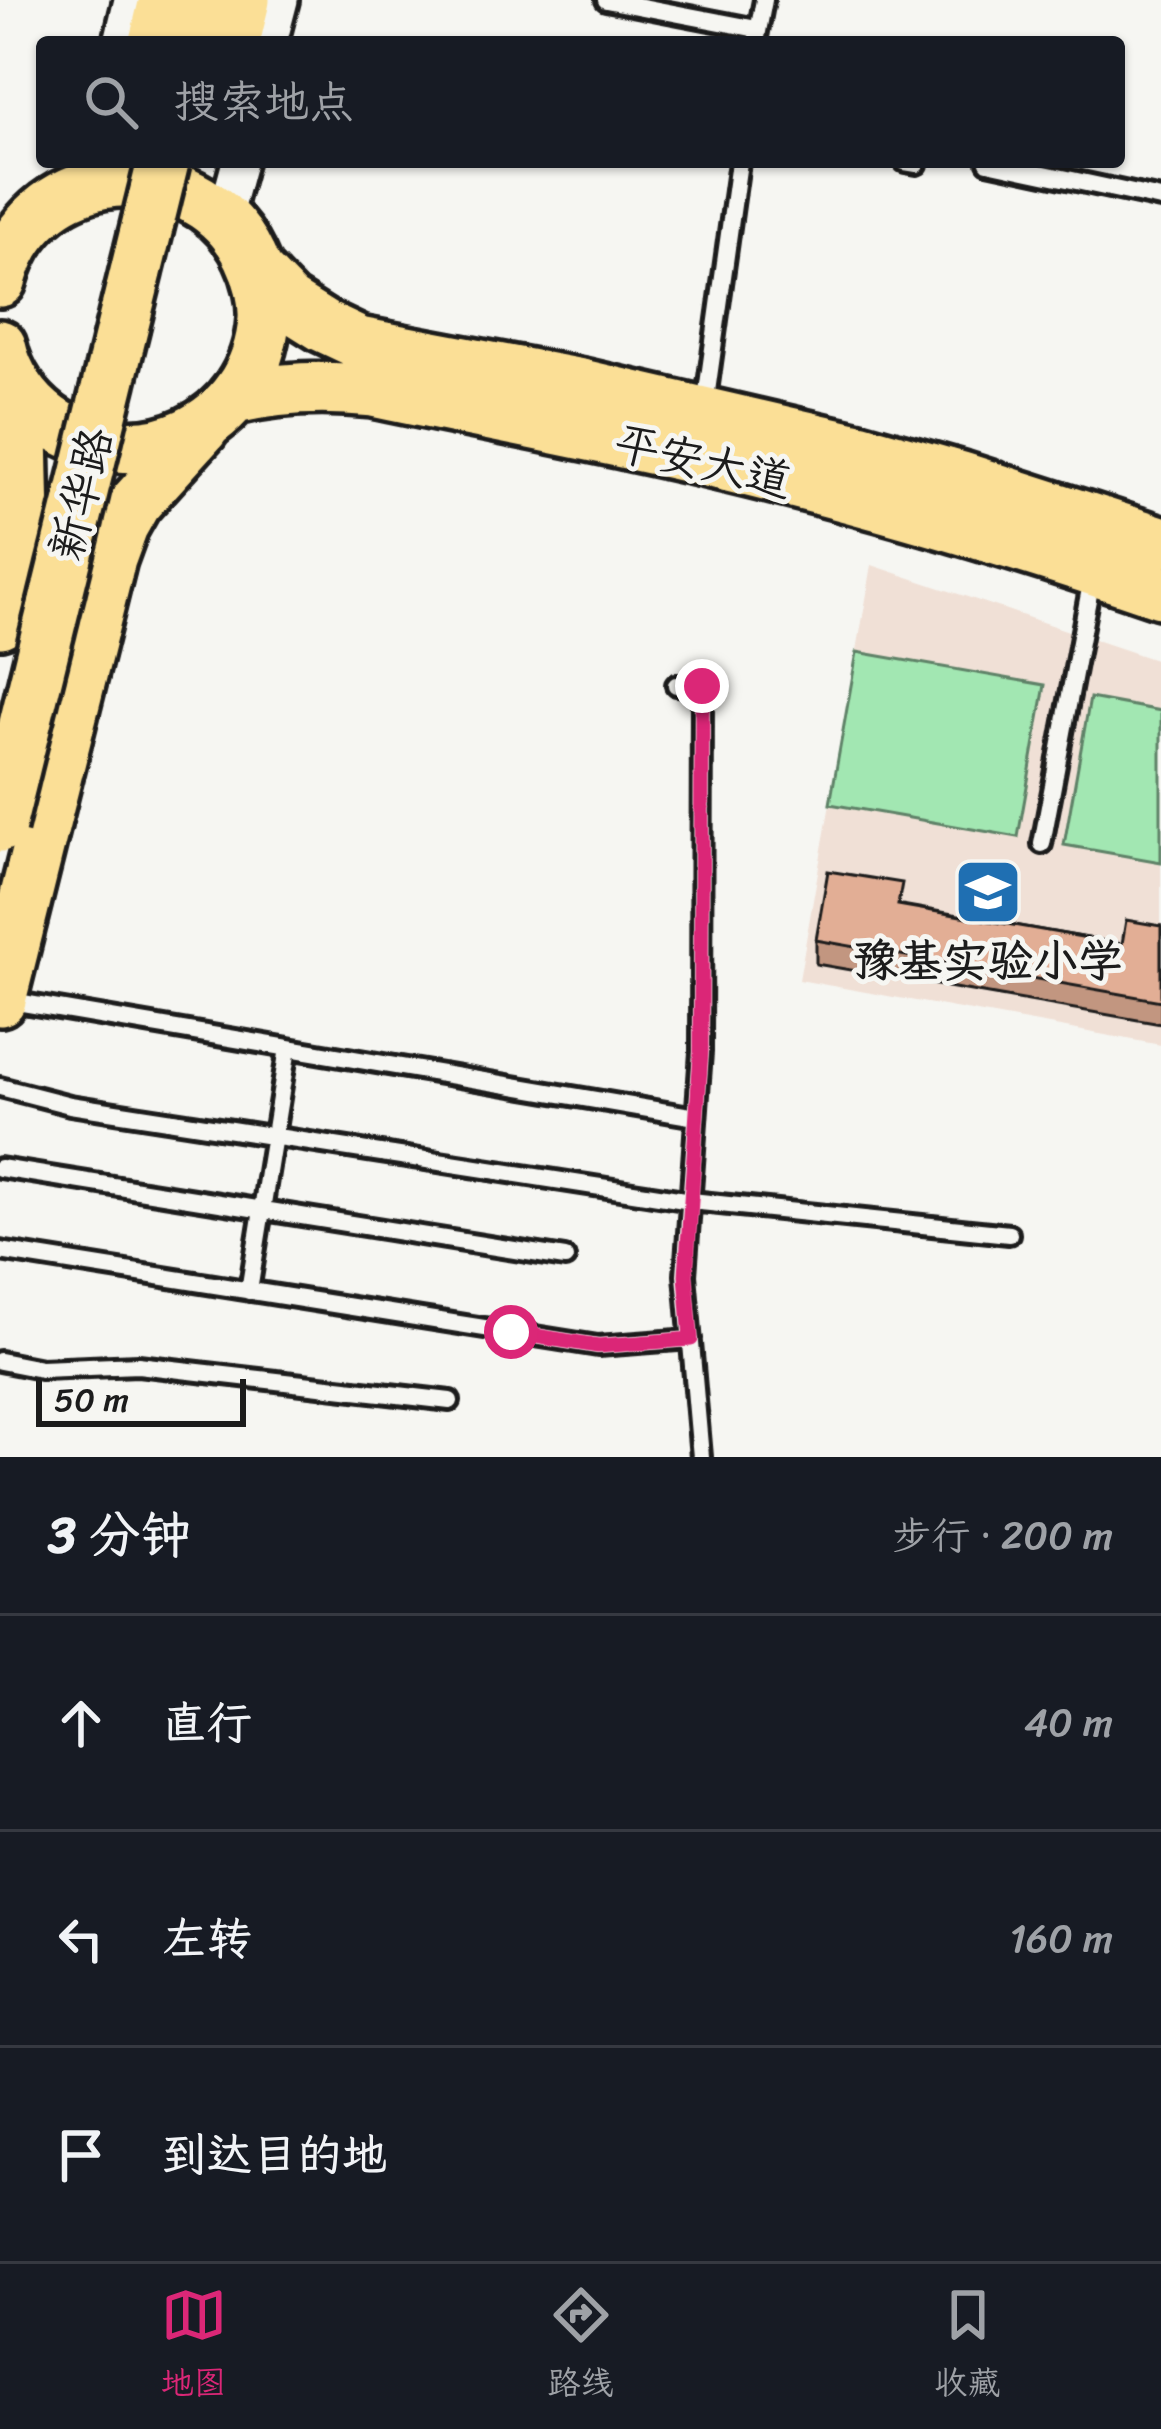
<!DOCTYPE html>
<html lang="zh">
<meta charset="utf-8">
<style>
:root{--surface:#171b24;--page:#20242c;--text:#f1f3f6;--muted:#9ea1a6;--line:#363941;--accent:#db2777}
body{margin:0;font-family:Sriracha,"LXGW WenKai TC",sans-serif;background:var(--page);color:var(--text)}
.scale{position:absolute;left:36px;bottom:30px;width:210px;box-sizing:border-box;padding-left:12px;border:6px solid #1c1c1c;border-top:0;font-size:33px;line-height:42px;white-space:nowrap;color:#1c1c1c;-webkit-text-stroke:9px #f6f6f2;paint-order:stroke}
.stop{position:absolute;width:36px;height:36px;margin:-27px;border:9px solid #db2777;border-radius:50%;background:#fff}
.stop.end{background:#db2777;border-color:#fff;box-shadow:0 3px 12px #0008}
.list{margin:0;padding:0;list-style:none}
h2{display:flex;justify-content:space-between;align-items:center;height:156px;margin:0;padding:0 48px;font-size:51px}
h2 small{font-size:39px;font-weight:400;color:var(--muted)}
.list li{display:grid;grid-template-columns:78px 1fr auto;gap:36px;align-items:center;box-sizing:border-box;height:216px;padding:0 48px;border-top:3px solid var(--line)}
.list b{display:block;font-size:45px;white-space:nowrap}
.list em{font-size:39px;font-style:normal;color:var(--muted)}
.icon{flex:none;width:66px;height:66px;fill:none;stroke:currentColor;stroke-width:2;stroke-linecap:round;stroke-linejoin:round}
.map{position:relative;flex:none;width:1161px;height:1457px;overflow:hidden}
.search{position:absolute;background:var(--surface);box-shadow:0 3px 9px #0004;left:36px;right:36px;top:36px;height:132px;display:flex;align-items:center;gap:30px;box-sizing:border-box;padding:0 42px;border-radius:12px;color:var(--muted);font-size:45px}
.sheet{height:804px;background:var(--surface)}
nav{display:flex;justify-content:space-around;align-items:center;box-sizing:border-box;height:168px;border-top:3px solid var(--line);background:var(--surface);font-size:33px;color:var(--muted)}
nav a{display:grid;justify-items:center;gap:6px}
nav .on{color:var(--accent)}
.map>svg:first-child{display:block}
.built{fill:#f0e0d6}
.pitch{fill:#a2e7b2;stroke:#5f8267;stroke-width:3}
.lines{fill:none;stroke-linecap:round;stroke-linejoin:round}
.lane-casing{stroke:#1c1c1c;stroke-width:26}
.street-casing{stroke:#1c1c1c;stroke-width:42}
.primary-casing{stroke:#1c1c1c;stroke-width:60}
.lane{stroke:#f6f6f2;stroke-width:16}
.street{stroke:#f6f6f2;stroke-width:33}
.primary{stroke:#fbdf96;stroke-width:51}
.primary-bridge-casing{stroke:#1c1c1c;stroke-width:60;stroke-linecap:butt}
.primary-bridge{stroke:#fbdf96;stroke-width:51}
.wall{fill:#c29680;stroke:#1c1c1c;stroke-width:3}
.building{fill:#e2ae95;stroke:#1c1c1c;stroke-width:3}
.route{stroke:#db2777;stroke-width:15}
.labels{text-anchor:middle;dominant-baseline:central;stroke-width:10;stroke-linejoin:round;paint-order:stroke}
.street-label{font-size:45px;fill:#1c1c1c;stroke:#f6f6f2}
.poi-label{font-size:45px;font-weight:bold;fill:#1c1c1c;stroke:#f6f6f2}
</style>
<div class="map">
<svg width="1161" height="1457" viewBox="0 0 1161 1457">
<rect width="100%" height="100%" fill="#f6f6f2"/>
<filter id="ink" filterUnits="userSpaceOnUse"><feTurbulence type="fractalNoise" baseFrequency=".00833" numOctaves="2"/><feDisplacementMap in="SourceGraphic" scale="24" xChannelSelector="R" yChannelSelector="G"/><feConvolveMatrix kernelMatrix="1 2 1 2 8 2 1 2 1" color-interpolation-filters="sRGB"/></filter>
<g filter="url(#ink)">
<!-- built -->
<path class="built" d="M872 565 1161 662V1045L799 980Z"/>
<!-- pitch -->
<path class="pitch" d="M857 652 1045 685 1018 837 830 804Z
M1090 698 1161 711V862L1064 845Z"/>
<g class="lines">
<defs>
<path id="lane" d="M606 0 757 29
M756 42 764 0
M905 162 917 164V162
M988 162 1161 199
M705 406 739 162
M676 685 702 686 701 1052 685 1275 701 1457
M1042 844 1092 578
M5 1000 696 1117
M0 1087 70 1105 691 1201 1009 1234
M0 1168 565 1258
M0 1251 598 1346 691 1339
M249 1291 288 1048
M0 1361 41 1369 138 1365 450 1401"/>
<path id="street" d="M121 42 131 0
M270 42 281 0
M224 218 239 162"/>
<path id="primary" d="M155 42 165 0
M193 42 204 0
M234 42 244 0
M257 272 288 304 323 326 359 343 582 385 859 449 962 478 1161 542
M0 281C5 263 12 246 23 232 83 152 209 170 250 257 259 275 265 299 264 319 256 428 138 483 49 420 25 403 6 375 0 346
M235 398C281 387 326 386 373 391 513 420 655 446 793 482 917 513 1040 551 1161 592
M0 622 24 525 22 432 14 383
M0 1000 110 559 122 526 135 503 203 428"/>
</defs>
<!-- lane casing -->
<use href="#lane" class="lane-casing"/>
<!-- street casing -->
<use href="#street" class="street-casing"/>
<!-- primary casing -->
<use href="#primary" class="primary-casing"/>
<!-- lane -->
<use href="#lane" class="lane"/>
<!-- street -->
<use href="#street" class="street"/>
<!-- primary -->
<use href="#primary" class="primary"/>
<defs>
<path id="primary-bridge" d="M0 826 163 162"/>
</defs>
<!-- primary-bridge casing -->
<use href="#primary-bridge" class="primary-bridge-casing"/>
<!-- primary-bridge -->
<use href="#primary-bridge" class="primary-bridge"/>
</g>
<!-- wall -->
<path class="wall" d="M902 905 1122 944 1161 926V1024L816 964V940Z"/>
<!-- building -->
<path class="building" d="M828 871 902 883 898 905 1122 944 1126 920 1161 926V1001L816 940Z"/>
</g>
<g class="lines" filter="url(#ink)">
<!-- route -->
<path class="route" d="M511 1332 598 1346 691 1339 686 1275 701 1052 702 686"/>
</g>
<!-- icons -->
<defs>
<symbol id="school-square" viewBox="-11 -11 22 22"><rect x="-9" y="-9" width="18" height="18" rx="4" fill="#1f6fb2" stroke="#f6f6f2"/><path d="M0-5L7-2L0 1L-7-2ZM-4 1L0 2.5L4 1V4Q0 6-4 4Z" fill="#fff"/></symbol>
</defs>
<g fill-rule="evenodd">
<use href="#school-square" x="950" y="854" width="76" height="76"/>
</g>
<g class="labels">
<!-- street labels -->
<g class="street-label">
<text transform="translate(703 462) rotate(13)">平安大道</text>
<text transform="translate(81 494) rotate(-76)">新华路</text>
</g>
<!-- poi labels -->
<g class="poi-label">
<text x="988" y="961">豫基实验小学</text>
</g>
</g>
</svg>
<div class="scale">50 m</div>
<div class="stop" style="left:511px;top:1332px"></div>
<div class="stop end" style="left:702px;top:686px"></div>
<div class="search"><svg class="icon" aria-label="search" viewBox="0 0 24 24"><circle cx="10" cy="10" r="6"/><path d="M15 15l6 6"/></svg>搜索地点</div>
</div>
<section class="sheet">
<h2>3 分钟<small>步行 · 200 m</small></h2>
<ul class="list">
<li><svg class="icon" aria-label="ahead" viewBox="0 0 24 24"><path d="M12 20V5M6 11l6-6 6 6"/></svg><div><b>直行</b></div><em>40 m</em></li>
<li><svg class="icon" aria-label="left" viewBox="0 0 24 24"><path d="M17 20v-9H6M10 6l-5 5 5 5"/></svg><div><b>左转</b></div><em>160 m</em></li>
<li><svg class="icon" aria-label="arrive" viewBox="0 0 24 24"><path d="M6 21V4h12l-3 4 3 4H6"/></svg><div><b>到达目的地</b></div></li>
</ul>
</section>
<nav>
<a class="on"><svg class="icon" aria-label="map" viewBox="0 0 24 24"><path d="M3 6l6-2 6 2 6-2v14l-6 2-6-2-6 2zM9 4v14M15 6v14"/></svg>地图</a>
<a><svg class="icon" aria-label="directions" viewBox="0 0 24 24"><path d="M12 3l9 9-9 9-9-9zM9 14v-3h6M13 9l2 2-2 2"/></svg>路线</a>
<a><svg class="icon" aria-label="saved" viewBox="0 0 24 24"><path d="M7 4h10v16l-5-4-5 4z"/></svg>收藏</a>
</nav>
